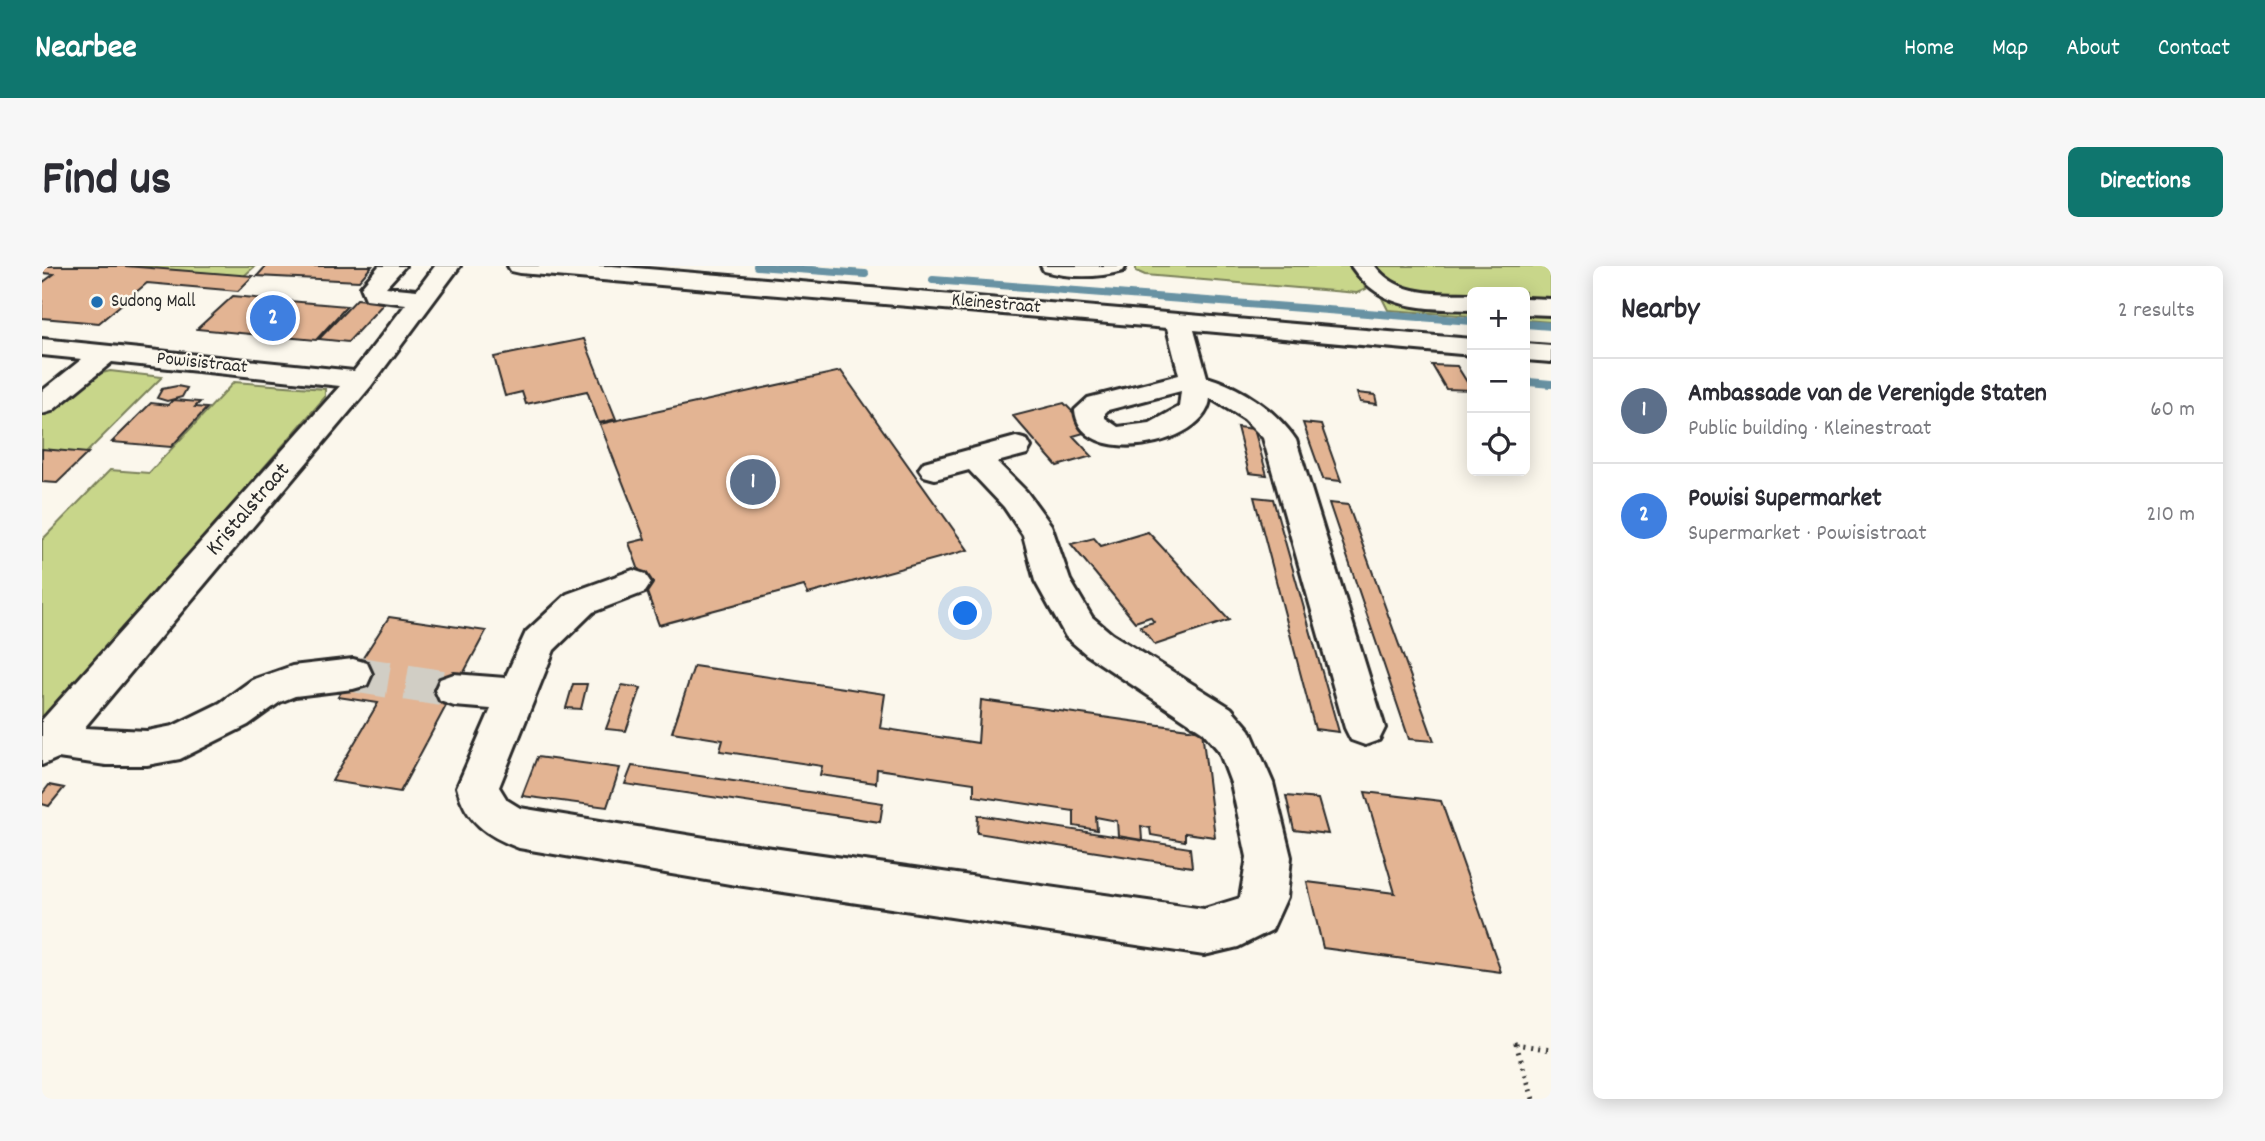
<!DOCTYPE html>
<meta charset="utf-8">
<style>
:root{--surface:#fff;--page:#f7f7f7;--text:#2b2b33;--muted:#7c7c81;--line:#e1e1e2;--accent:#0f766e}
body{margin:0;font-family:Dekko,sans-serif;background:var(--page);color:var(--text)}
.controls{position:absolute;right:21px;top:21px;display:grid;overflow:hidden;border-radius:10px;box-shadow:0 4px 18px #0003}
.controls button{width:63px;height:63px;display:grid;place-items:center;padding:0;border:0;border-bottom:2px solid var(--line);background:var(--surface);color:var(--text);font:35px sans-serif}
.you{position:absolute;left:924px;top:348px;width:24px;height:24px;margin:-18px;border:5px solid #fff;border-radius:50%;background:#1a73e8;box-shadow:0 0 0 10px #1a73e833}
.badge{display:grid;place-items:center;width:46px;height:46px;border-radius:50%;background:var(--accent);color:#fff;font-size:23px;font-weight:700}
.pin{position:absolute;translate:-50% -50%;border:4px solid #fff;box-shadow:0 2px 7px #0006}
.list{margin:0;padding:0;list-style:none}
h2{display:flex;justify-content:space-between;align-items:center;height:91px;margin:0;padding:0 28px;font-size:30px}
h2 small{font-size:23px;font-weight:400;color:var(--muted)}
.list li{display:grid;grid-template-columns:46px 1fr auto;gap:21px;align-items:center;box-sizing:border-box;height:105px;padding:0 28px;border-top:2px solid var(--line)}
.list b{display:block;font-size:26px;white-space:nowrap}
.list p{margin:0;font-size:23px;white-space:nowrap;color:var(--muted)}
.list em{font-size:23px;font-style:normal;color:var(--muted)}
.icon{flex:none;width:38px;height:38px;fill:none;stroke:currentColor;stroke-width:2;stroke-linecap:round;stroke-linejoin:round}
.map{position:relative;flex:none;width:1509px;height:833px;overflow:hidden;border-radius:10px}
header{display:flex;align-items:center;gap:42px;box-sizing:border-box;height:98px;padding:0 35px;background:var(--accent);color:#fff}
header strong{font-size:33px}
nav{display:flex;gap:38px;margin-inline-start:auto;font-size:24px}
.intro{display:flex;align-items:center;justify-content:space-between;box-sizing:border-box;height:168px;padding:0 42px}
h1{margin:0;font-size:49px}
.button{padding:18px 32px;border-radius:10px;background:var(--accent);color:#fff;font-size:24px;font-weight:700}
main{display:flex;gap:42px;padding:0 42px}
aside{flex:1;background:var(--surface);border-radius:10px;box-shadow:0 4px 18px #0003}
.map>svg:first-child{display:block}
.green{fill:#c8d68a;stroke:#7a805a;stroke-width:2}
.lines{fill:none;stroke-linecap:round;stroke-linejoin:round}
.stream{stroke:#6892a3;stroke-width:8}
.building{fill:#e3b493;stroke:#2b2b2b;stroke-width:2}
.minor-tunnel{stroke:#d1cec5;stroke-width:36;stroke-dasharray:36 18;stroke-linecap:butt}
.minor-casing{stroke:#2b2b2b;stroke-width:6}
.path{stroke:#2b2b2b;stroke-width:5;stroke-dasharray:2 6;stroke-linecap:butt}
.minor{fill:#fbf7ec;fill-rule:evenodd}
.poi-dot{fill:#1f6fb2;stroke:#fbf7ec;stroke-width:2.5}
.labels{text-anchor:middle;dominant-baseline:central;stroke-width:5;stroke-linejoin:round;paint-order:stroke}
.far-poi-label{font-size:19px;fill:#2b2b2b;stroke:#fbf7ec;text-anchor:start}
.far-street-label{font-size:19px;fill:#2b2b2b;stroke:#fbf7ec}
.street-label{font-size:23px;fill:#2b2b2b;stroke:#fbf7ec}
</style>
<header>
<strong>Nearbee</strong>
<nav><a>Home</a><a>Map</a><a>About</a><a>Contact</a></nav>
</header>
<div class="intro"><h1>Find us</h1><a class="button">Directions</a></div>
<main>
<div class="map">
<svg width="1509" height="833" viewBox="0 0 1509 833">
<rect width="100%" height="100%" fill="#fbf7ec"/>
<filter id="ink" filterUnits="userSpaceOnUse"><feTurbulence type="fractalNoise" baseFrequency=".0143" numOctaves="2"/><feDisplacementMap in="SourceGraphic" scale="14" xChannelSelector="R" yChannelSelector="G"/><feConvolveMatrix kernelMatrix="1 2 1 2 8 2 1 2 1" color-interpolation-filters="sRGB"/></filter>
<g filter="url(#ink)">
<!-- green -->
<path class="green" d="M79 0H213L202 10Z
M1094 0H1313L1324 23 1315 27 1103 9 1094 5Z
M1324 0H1509V56L1483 54V26H1430V50L1346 44Z
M68 105 120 111 38 193 0 190V146L49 110Z
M192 116 283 123V131L0 457V274L68 204 107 207Z"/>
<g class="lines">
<!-- stream -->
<path class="stream" d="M715 0 823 8
M891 14 1430 55
M1483 58 1509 60
M1487 116 1509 118"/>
</g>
<!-- building -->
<path class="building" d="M0 0H83L211 10 196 25 105 17 57 57 0 52V17L12 8 0 7Z
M224 0H330L317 15 215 10Z
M191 30 305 40 274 74 155 63Z
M315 33 343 36 306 76 277 73Z
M542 73 574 153 557 157 545 125 484 138 480 126 463 130 452 91Z
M1390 99 1415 100 1430 124 1404 123Z
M799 105 926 284 766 328 762 320 617 359 587 277 603 273 558 158Z
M135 120 145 122 140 131 125 135 115 132 120 123Z
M1315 127 1333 129 1335 138 1318 136Z
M131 134 158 136 153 141 165 142 129 181 70 176 109 137 126 139Z
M1022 137 1049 165 1031 170 1050 190 1015 200 971 150Z
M1261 157 1279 159 1299 215 1281 213Z
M1195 161 1212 163 1225 209 1207 207Z
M0 183 46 187 15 217 0 216Z
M1212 231 1231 233 1297 466 1273 463Z
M1287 237 1306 239 1392 475 1367 473Z
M1106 266 1187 354 1113 379 1098 360 1112 356 1108 351 1093 356 1029 278 1052 272 1059 280Z
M347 351 444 365 358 526 290 515 336 437 296 431Z
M652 400 843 428 838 462 936 477 939 434 1160 465 1173 571 1143 567V575L1109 569 1108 562 1099 560 1100 574 1076 570 1075 555 1054 551 1055 564 1032 560V545L932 530V517L835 503 834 517 778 509 780 500 678 485 681 474 630 466Z
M531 418H545L539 443 524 442Z
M580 419 599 422 584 465 564 463Z
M495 491 578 502 565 541 480 530Z
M590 500 841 537 838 556 583 518Z
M7 519 22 522 7 540 0 538V528Z
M1323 526 1399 535 1459 706 1281 682 1265 616 1353 627Z
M1244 530 1276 533 1286 568 1252 564Z
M936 549 1148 582 1150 601 935 567Z"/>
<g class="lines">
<!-- minor-tunnel -->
<path class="minor-tunnel" d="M311 408 412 424"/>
<defs>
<path id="minor" d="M337 0H363L344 21 375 24 393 0H418L329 120 42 462 105 465 131 460 178 437 210 414 250 400 311 393 325 397 330 408 325 419 311 423 253 430 238 436 206 459 138 493 105 499H64L16 492 0 499V454L298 120 70 96 10 145 0 148V125L40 93 0 89V73L312 105 364 38 324 33 319 21Z
M466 0H570L1430 73V89L1152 64 1165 111C1199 121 1234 144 1254 174L1343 462 1337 474 1323 479 1309 474 1303 462 1221 172 1202 153 1168 132C1166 180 1038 204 1033 144L1046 132 1137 109 1125 62 478 7 469 5ZM1139 125 1137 141 1108 157 1076 161 1063 152V147L1066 144Z
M999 0H1084L1081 5C1054 12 1029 12 1002 5Z
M1309 0H1333C1356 31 1396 27 1430 28V44C1380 42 1340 45 1309 0Z
M1483 32 1509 33V49L1483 48Z
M1483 78 1509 80V96L1483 94Z
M974 171 985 174 989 181 985 188 955 196 984 225 1009 259 1028 314 1050 351 1070 368 1189 442 1208 464 1231 517 1249 591 1245 631 1230 664 1196 681 1162 689 688 618 477 582C445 570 424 556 415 521L449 443 412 440 398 435 393 424 398 413 412 408 463 412 484 366 525 328 591 304 603 308 609 317 603 326 551 346 512 384 457 521 465 534 478 542 688 576 1162 643 1198 632 1205 591 1189 517 1177 485 1161 466 1044 388 1024 371 993 315 981 269 962 241 927 204 893 213 882 210 877 203 882 196Z"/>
</defs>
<!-- minor casing -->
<use href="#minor" class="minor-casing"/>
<!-- path -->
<path class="path" d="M1491 833 1474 778 1509 784"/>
<!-- minor -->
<use href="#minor" class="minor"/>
</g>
</g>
<!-- markers -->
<circle class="poi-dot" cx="55" cy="36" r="7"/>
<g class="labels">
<!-- far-poi labels -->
<g class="far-poi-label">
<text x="69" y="36">Sudong Mall</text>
</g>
<!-- far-street labels -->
<g class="far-street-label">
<text transform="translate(954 39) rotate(5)">Kleinestraat</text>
<text transform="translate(160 98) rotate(6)">Powisistraat</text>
</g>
<!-- street labels -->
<g class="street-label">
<text transform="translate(207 244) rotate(-49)">Kristalstraat</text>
</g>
</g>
</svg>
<div class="controls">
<button>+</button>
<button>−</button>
<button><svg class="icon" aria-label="locate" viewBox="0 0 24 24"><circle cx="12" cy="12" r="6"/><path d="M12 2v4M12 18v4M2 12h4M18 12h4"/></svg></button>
</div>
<div class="you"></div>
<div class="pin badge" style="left:711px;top:216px;background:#5c6f8a">1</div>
<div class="pin badge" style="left:231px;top:52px;background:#3f7fe0">2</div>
</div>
<aside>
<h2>Nearby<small>2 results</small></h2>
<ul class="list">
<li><span class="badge" style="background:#5c6f8a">1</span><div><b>Ambassade van de Verenigde Staten</b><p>Public building · Kleinestraat</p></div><em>60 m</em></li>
<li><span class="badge" style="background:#3f7fe0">2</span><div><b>Powisi Supermarket</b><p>Supermarket · Powisistraat</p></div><em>210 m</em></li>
</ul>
</aside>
</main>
